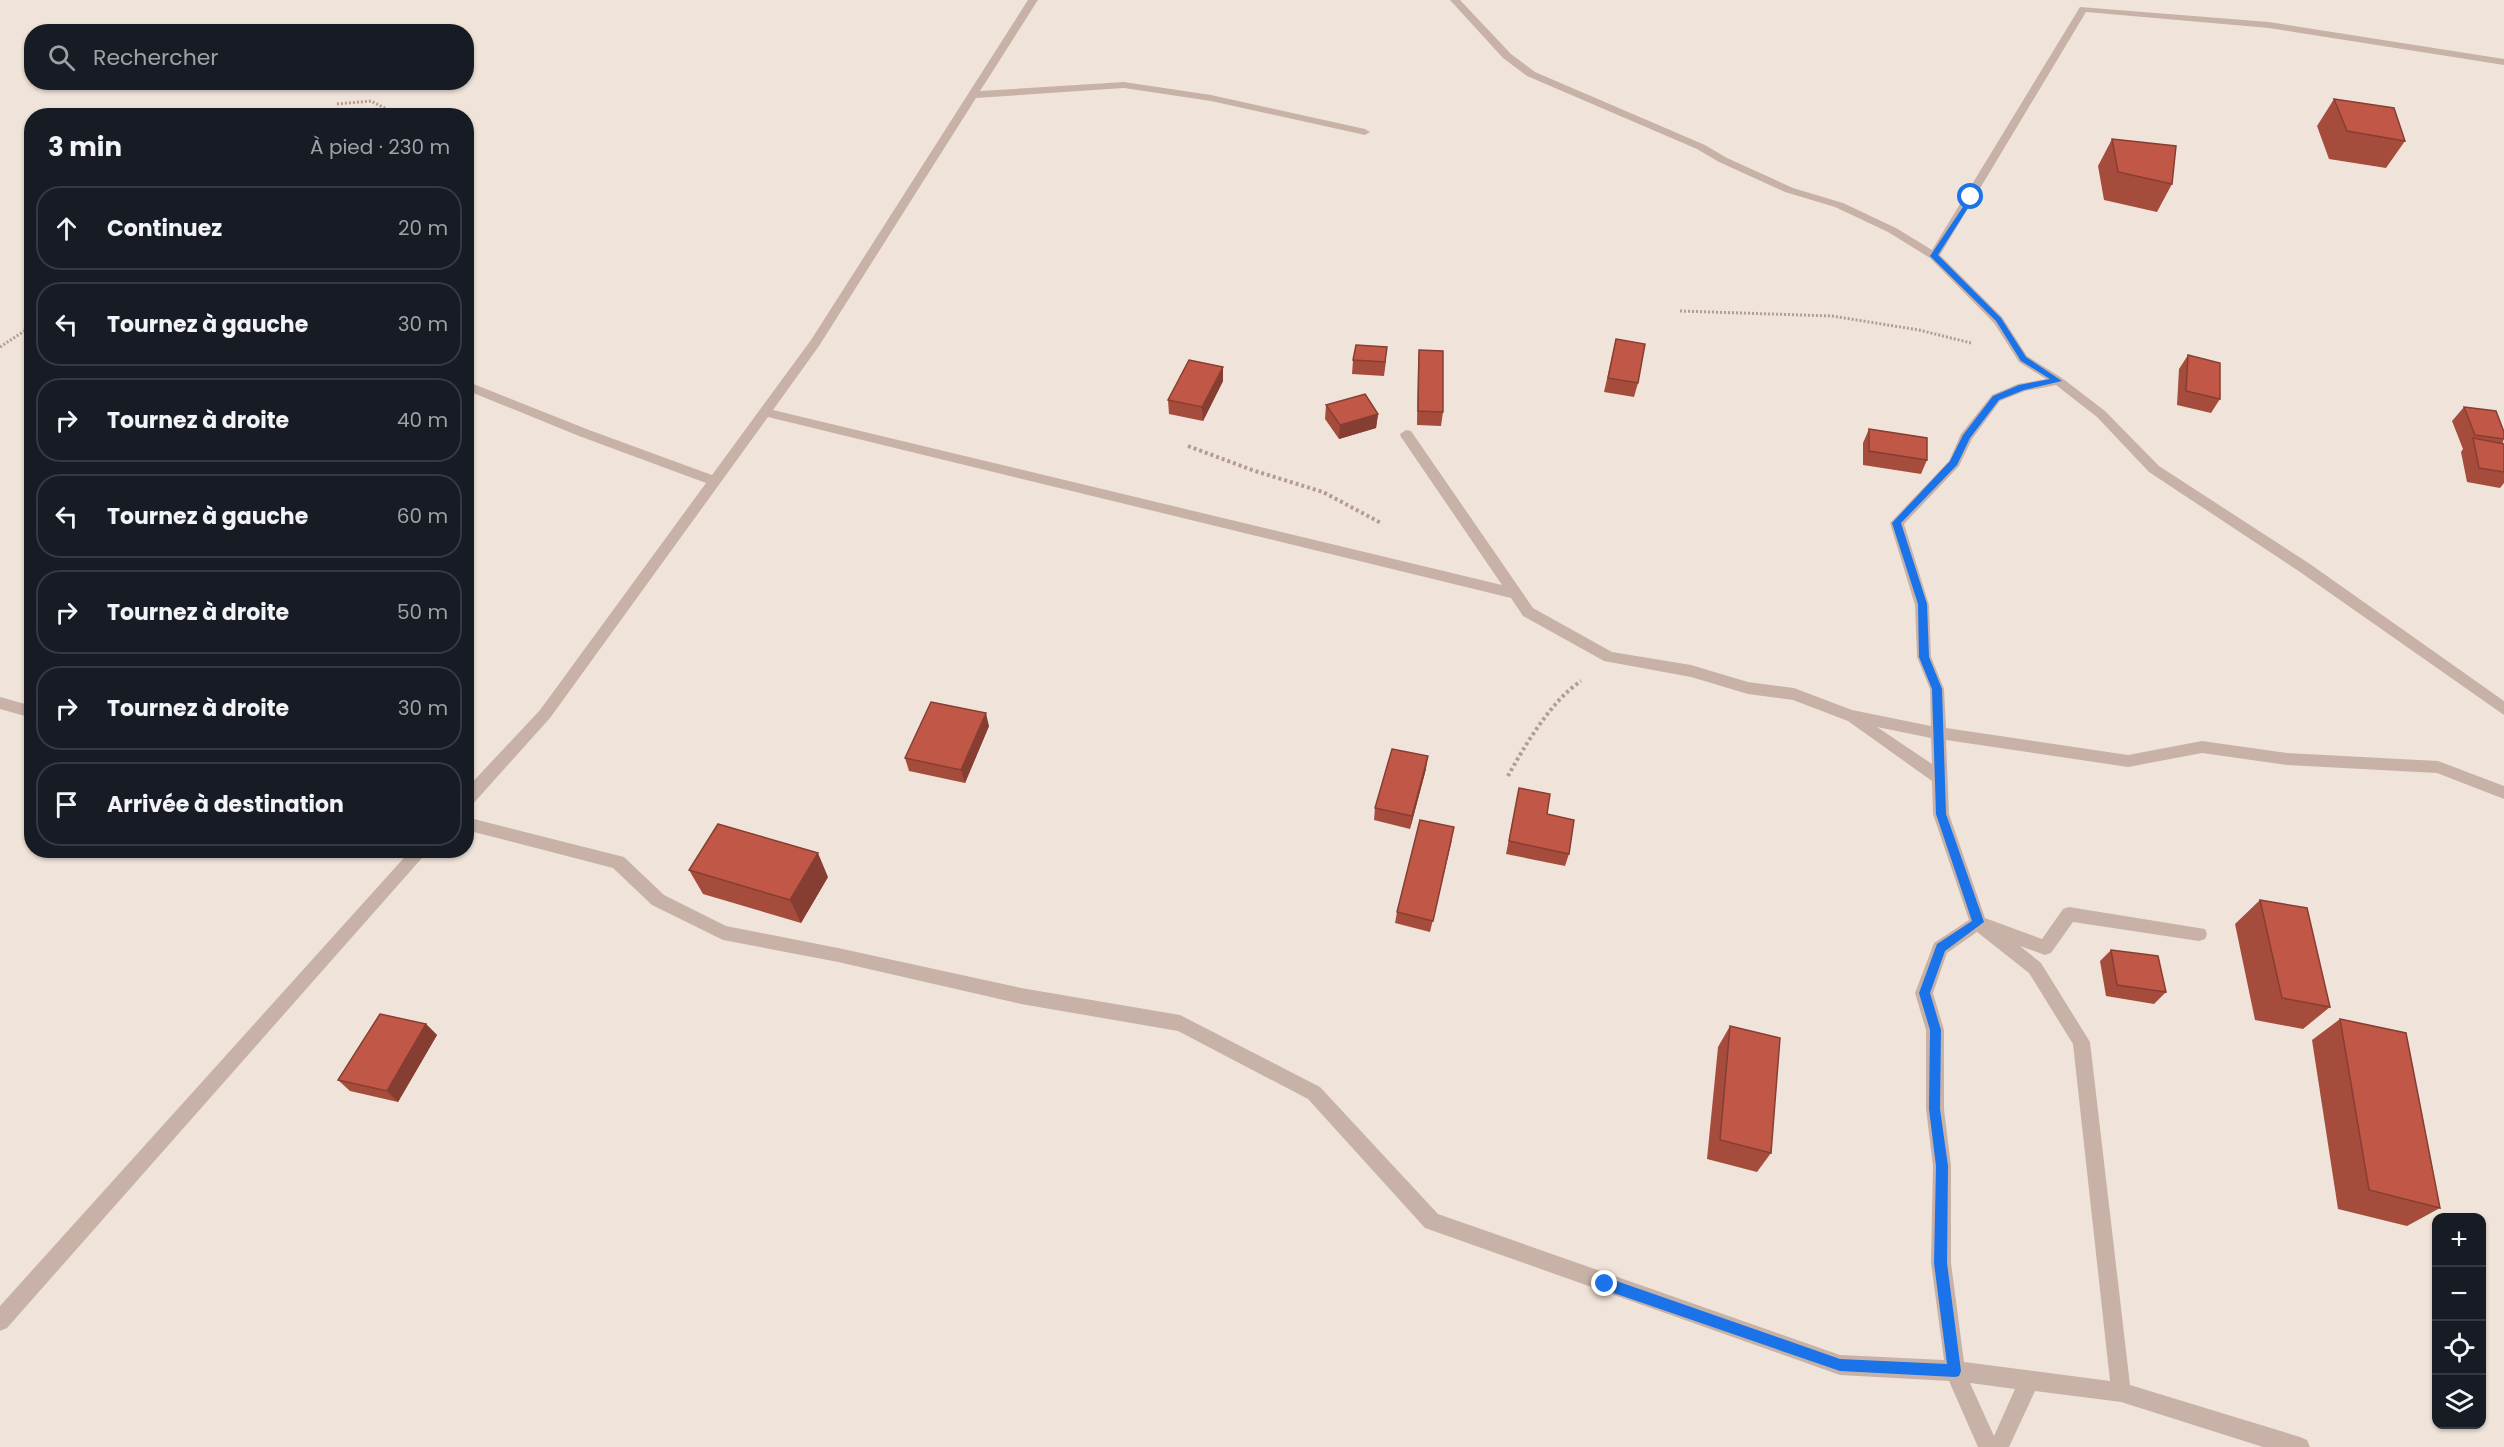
<!DOCTYPE html>
<html lang="fr">
<meta charset="utf-8">
<style>
:root{--surface:#171b24;--page:#20242c;--text:#f1f3f6;--muted:#9ea1a6;--line:#363941}
body{margin:0;font-family:Poppins,sans-serif;background:var(--page);color:var(--text)}
.controls{position:absolute;right:18px;bottom:18px;display:grid;overflow:hidden;border-radius:12px;box-shadow:0 2px 4px #0004}
.controls button{width:54px;height:54px;display:grid;place-items:center;padding:0;border:0;border-bottom:2px solid var(--line);background:var(--surface);color:var(--text);font:30px sans-serif}
.stop{position:absolute;width:18px;height:18px;margin:-14px;border:4px solid #1a73e8;border-radius:50%;background:#fff}
.stop.end{background:#1a73e8;border-color:#fff;box-shadow:0 2px 6px #0008}
.list{margin:0;padding:0;list-style:none}
h2{display:flex;justify-content:space-between;align-items:center;height:78px;margin:0;padding:0 24px;font-size:26px}
h2 small{font-size:20px;font-weight:400;color:var(--muted)}
.list li{display:grid;grid-template-columns:39px 1fr auto;gap:18px;align-items:center;box-sizing:border-box;height:84px;margin:0 12px 12px;padding:0 12px;border:2px solid var(--line);border-radius:24px}
.list b{display:block;font-size:22px;white-space:nowrap}
.list em{font-size:20px;font-style:normal;color:var(--muted)}
.icon{flex:none;width:33px;height:33px;fill:none;stroke:currentColor;stroke-width:2;stroke-linecap:round;stroke-linejoin:round}
.map{position:relative;flex:none;width:2504px;height:1447px;overflow:hidden}
.search{position:absolute;background:var(--surface);box-shadow:0 2px 4px #0004;left:24px;top:24px;width:450px;height:66px;display:flex;align-items:center;gap:15px;box-sizing:border-box;padding:0 21px;border-radius:24px;color:var(--muted);font-size:22px}
.panel{position:absolute;background:var(--surface);box-shadow:0 2px 4px #0004;left:24px;top:108px;width:450px;height:750px;border-radius:24px}
.map>svg:first-child{display:block}
.lines{fill:none;stroke-linecap:round;stroke-linejoin:round}
.path-far1{stroke:#b49c91;stroke-width:3;stroke-dasharray:2 2;stroke-linecap:butt}
.path{stroke:#b49c91;stroke-width:4;stroke-dasharray:3 3;stroke-linecap:butt}
.minor{fill:#c8b2a7;fill-rule:evenodd}
.wall{fill:#a64c3d}
.shaded-wall{fill:#873e32}
.building{fill:#c15847;stroke:#873e32;stroke-width:1.5}
.route{fill:#1a73e8}
</style>
<div class="map">
<svg width="2504" height="1447" viewBox="0 0 2504 1447">
<rect width="100%" height="100%" fill="#f0e4da"/>
<g class="lines">
<!-- path-far1 -->
<path class="path-far1" d="M337 104 371 101 400 116
M1680 311 1832 316 1919 330 1971 343
M0 347 32 326"/>
<!-- path -->
<path class="path" d="M1188 446 1252 470 1323 492 1381 523
M1508 776C1525 745 1552 700 1581 681"/>
<!-- minor -->
<path class="minor" d="M1028 0H1038L980 91 1124 82 1211 95 1365 129 1370 132 1365 135 1211 101 1124 88 976 98 819 346 773 410 1502 585 1401 437 1400 434 1406 430 1411 431 1533 608 1612 652 1691 665 1748 682 1794 688 1852 710 1931 726 1930 689 1917 657 1915 605 1890 523 1949 461 1961 434 1992 395 2018 384 2046 379 2019 362 1994 323 1930 258 1888 232 1835 207 1785 192 1719 162 1697 149 1527 76 1503 58 1450 0H1460L1511 54 1535 72 1705 145 1727 158 1793 188 1843 203 1896 228 1932 250 2080 7 2269 22 2504 59V65L2269 28 2086 12 1940 255 2002 317 2027 356 2062 378 2105 411 2159 466 2310 564 2504 701V715L2300 572 2149 472 2097 417 2056 385 2025 391 2000 401 1972 439 1959 466 1904 524 1929 605 1931 657 1944 689 1946 728 2128 755 2202 741 2287 753 2438 761 2504 786V799L2437 773 2287 765 2202 753 2128 767 1946 740 1949 814 1985 918 2042 939 2063 909 2069 907 2205 929 2207 934 2205 939 2199 941 2073 922 2051 953 2045 955 2020 946 2041 963 2090 1042 2130 1385 2300 1437 2307 1440 2310 1447H2263L2121 1402 2035 1391 2009 1447H1978L1949 1381 1840 1375 1425 1228 1308 1099 1178 1031 1021 1004 838 962 723 940 652 905 613 868 466 830V817L624 857 664 895 726 926 838 948 1021 988 1180 1015 1320 1087 1438 1214 1840 1355 1944 1360 1931 1263 1933 1166 1926 1109V1030L1915 993 1934 943 1969 920 1933 814 1932 781 1848 721 1793 700 1748 694 1691 677 1604 661 1523 616 1511 598 768 417 550 718 472 805 466 806V789L540 710 706 483 579 436 466 390V381L589 430 712 475 811 340ZM1877 727 1931 738 1932 764ZM1977 932 2029 973 2073 1044 2110 1381 1964 1362 1951 1263V1166L1944 1109V1030L1933 993 1947 953ZM1970 1383 2015 1389 1994 1436Z
M0 697 32 706V718L0 709Z
M411 850H429L7 1328 0 1331V1306Z"/>
</g>
<!-- wall -->
<path class="wall" d="M2334 99 2405 141 2386 168 2329 159 2317 126Z
M2112 139 2172 184 2157 212 2104 200 2098 166Z
M1616 339 1638 383 1634 397 1604 392Z
M1419 350 1443 412 1441 426 1417 425 1418 364Z
M2188 355 2220 399 2211 413 2177 405 2179 369Z
M1353 360 1386 361 1384 376 1352 374Z
M1223 381 1203 421 1169 414 1168 400Z
M1326 405 1378 414 1376 428 1339 439 1325 419Z
M2464 407 2504 432 2503 444H2504V483L2500 488 2467 482 2461 452 2463 449 2452 421Z
M1869 429 1927 460 1921 474 1863 465V443Z
M989 726 965 783 909 771 905 758Z
M1426 769 1410 829 1374 820 1375 808Z
M1519 788 1569 854 1565 866 1506 854Z
M1452 840 1430 932 1395 923 1397 912Z
M689 870 828 877 801 923 703 894Z
M2260 900 2330 1007 2303 1029 2255 1020 2235 924Z
M2111 950 2166 992 2154 1004 2106 996 2100 961Z
M2340 1019 2440 1208 2407 1226 2338 1209 2312 1040Z
M426 1024 437 1035 398 1102 350 1091 338 1080Z
M1730 1026 1771 1153 1757 1172 1707 1159 1718 1047Z"/>
<!-- shaded-wall -->
<path class="shaded-wall" d="M1223 367V381L1203 421 1202 407Z
M1378 414 1376 428 1339 439 1340 425Z
M986 713 989 726 965 783 961 770Z
M1428 756 1426 769 1410 829 1412 816Z
M818 853 828 877 801 923 790 900Z
M426 1024 437 1035 398 1102 387 1091Z"/>
<!-- building -->
<path class="building" d="M2334 99 2394 108 2405 141 2347 131Z
M2112 139 2176 146 2172 184 2118 172Z
M1616 339 1645 344 1638 383 1608 378Z
M1356 345 1387 347 1385 362 1353 360Z
M1419 350 1443 351V412L1418 411Z
M2188 355 2220 363V399L2186 391Z
M1189 360 1223 367 1202 407 1168 400Z
M1365 394 1378 414 1340 425 1326 405Z
M2464 407 2496 411 2504 432V439L2475 435Z
M1869 429 1927 438V460L1869 451Z
M2473 438 2504 444V472L2479 468Z
M931 702 986 713 961 770 905 758Z
M1392 749 1428 756 1412 816 1375 808Z
M1519 788 1550 794 1547 814 1574 820 1569 854 1509 841Z
M1420 820 1454 827 1433 921 1397 912Z
M718 824 818 853 790 900 689 870Z
M2260 900 2307 908 2330 1007 2282 998Z
M2111 950 2158 956 2166 992 2117 985Z
M380 1014 426 1024 387 1091 338 1080Z
M2340 1019 2406 1033 2440 1208 2369 1190Z
M1730 1026 1780 1038 1771 1153 1720 1140Z"/>
<!-- route -->
<path class="route" d="M1971 195 1975 197 1938 255 2001 318 2026 357 2062 381 2024 390 1999 400 1970 438 1957 465 1901 523 1927 604 1929 657 1942 689 1946 814 1984 922 1945 951 1930 993 1941 1030 1940 1109 1948 1166 1947 1263 1961 1371 1959 1376 1955 1377 1840 1371 1605 1290 1601 1288 1599 1284 1601 1279 1605 1277 1840 1359 1947 1364 1934 1263 1936 1166 1929 1109 1930 1030 1919 993 1937 944 1972 921 1936 814 1932 689 1919 657 1918 604 1892 523 1950 461 1963 435 1993 396 2019 385 2050 379 2021 361 1996 321 1930 256Z"/>
</svg>
<div class="controls">
<button>+</button>
<button>−</button>
<button><svg class="icon" aria-label="locate" viewBox="0 0 24 24"><circle cx="12" cy="12" r="6"/><path d="M12 2v4M12 18v4M2 12h4M18 12h4"/></svg></button>
<button><svg class="icon" aria-label="layers" viewBox="0 0 24 24"><path d="M12 4l9 5-9 5-9-5zM3 14l9 5 9-5"/></svg></button>
</div>
<div class="stop" style="left:1971px;top:197px"></div>
<div class="stop end" style="left:1605px;top:1284px"></div>
<div class="search"><svg class="icon" aria-label="search" viewBox="0 0 24 24"><circle cx="10" cy="10" r="6"/><path d="M15 15l6 6"/></svg>Rechercher</div>
<section class="panel">
<h2>3 min<small>À pied · 230 m</small></h2>
<ul class="list">
<li><svg class="icon" aria-label="ahead" viewBox="0 0 24 24"><path d="M12 20V5M6 11l6-6 6 6"/></svg><div><b>Continuez</b></div><em>20 m</em></li>
<li><svg class="icon" aria-label="left" viewBox="0 0 24 24"><path d="M17 20v-9H6M10 6l-5 5 5 5"/></svg><div><b>Tournez à gauche</b></div><em>30 m</em></li>
<li><svg class="icon" aria-label="right" viewBox="0 0 24 24"><path d="M7 20v-9h11M14 6l5 5-5 5"/></svg><div><b>Tournez à droite</b></div><em>40 m</em></li>
<li><svg class="icon" aria-label="left" viewBox="0 0 24 24"><path d="M17 20v-9H6M10 6l-5 5 5 5"/></svg><div><b>Tournez à gauche</b></div><em>60 m</em></li>
<li><svg class="icon" aria-label="right" viewBox="0 0 24 24"><path d="M7 20v-9h11M14 6l5 5-5 5"/></svg><div><b>Tournez à droite</b></div><em>50 m</em></li>
<li><svg class="icon" aria-label="right" viewBox="0 0 24 24"><path d="M7 20v-9h11M14 6l5 5-5 5"/></svg><div><b>Tournez à droite</b></div><em>30 m</em></li>
<li><svg class="icon" aria-label="arrive" viewBox="0 0 24 24"><path d="M6 21V4h12l-3 4 3 4H6"/></svg><div><b>Arrivée à destination</b></div></li>
</ul>
</section>
</div>
